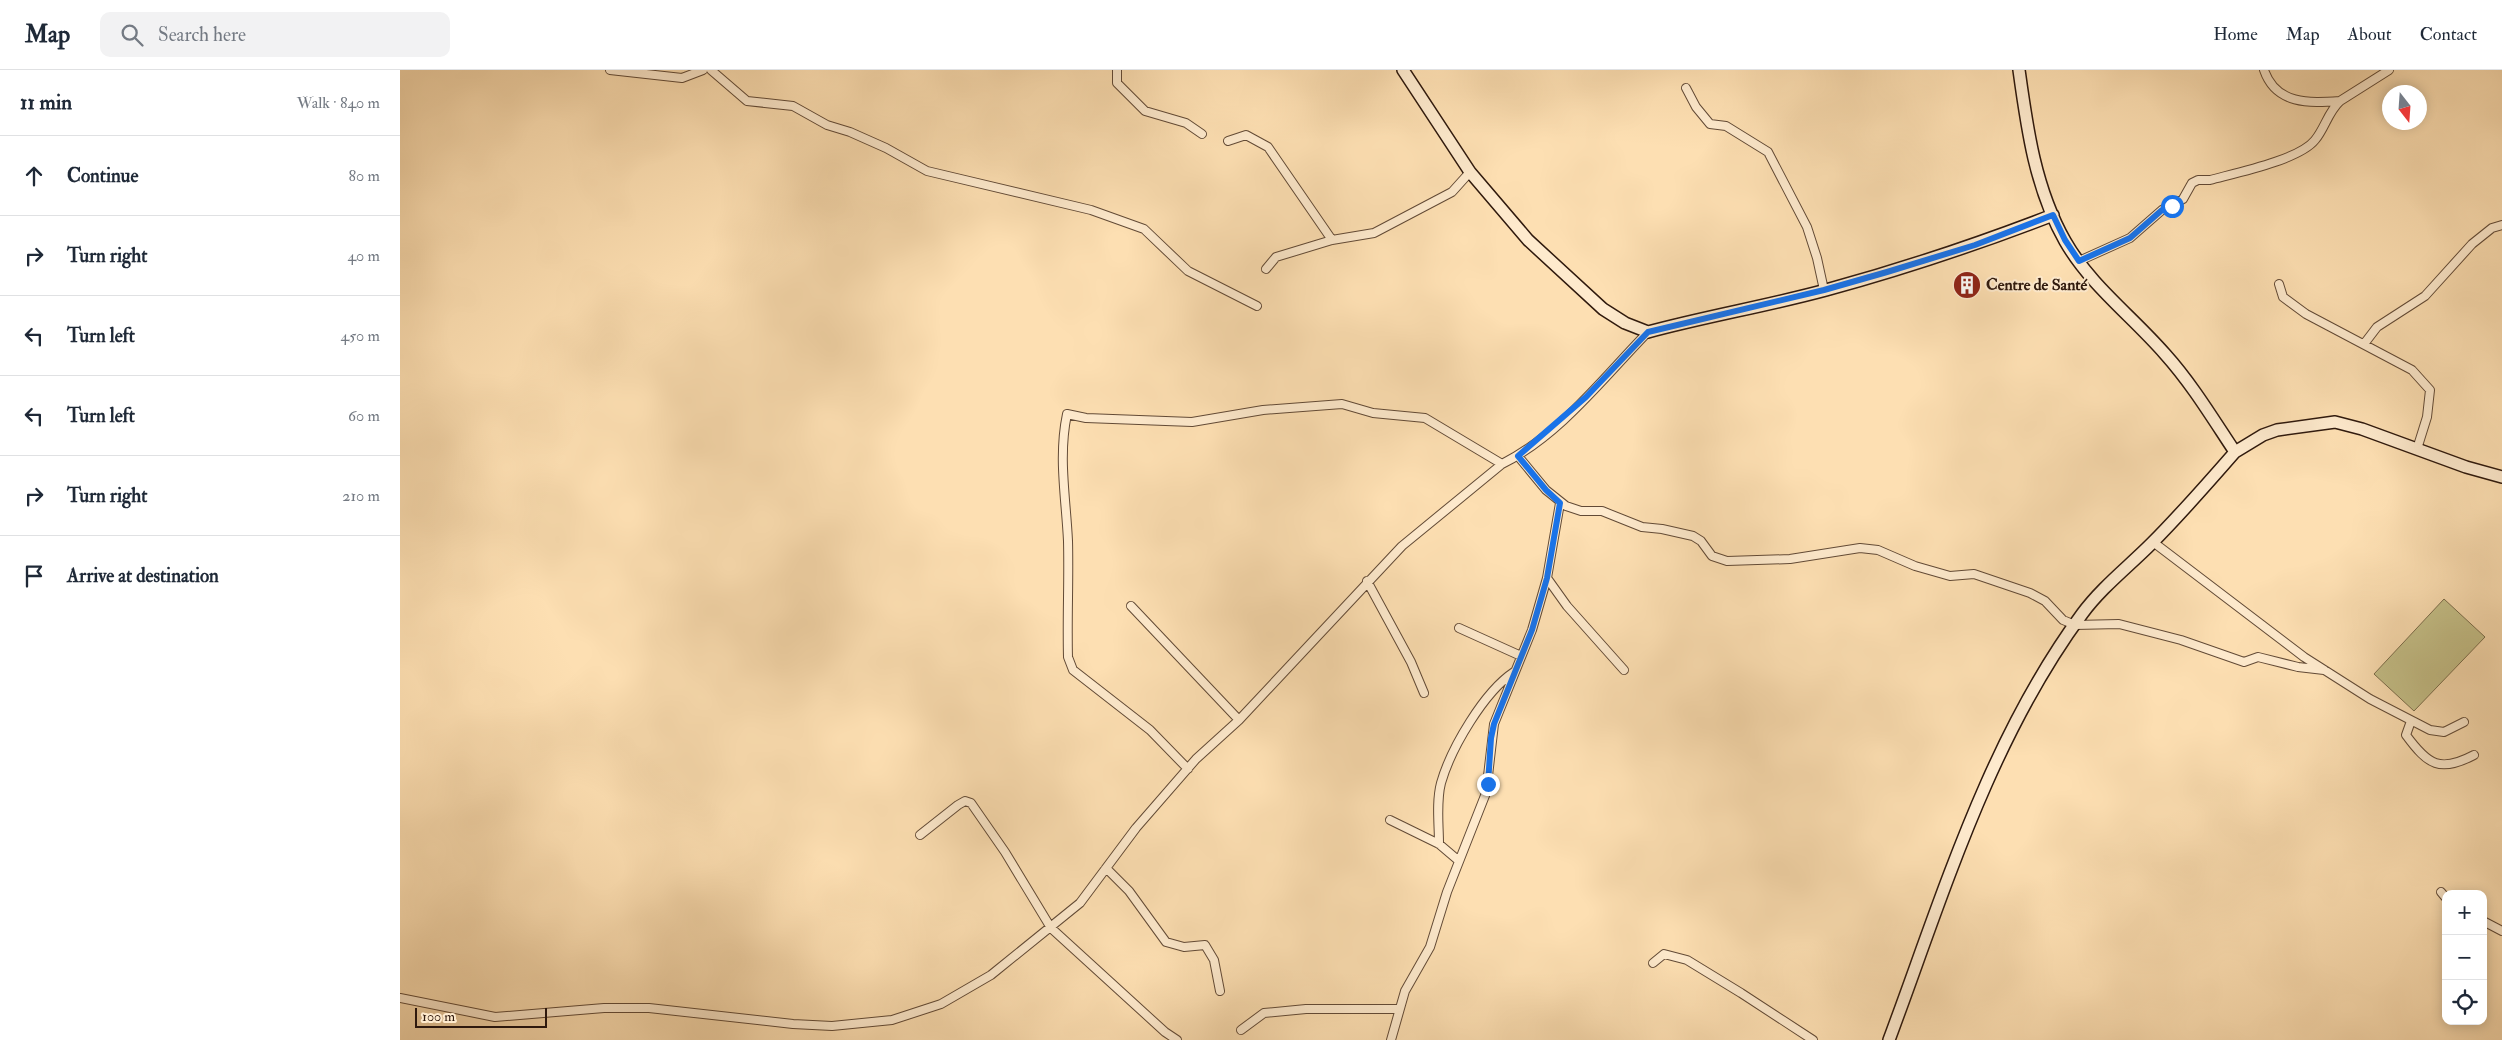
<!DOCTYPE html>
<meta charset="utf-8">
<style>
:root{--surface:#fff;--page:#f2f2f3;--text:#1f2937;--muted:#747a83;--line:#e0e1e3}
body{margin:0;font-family:"IM FELL Double Pica",serif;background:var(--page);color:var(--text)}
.controls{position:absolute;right:15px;bottom:15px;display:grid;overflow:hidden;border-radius:10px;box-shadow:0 2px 12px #0003}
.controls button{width:45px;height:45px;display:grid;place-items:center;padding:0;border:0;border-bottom:1px solid var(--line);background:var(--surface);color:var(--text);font:25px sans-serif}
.compass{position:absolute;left:1982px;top:15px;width:45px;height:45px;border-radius:50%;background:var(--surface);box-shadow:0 2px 12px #0003;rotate:163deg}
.scale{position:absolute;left:15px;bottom:12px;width:132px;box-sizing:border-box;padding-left:5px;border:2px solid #2f190d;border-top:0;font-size:14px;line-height:18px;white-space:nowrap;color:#2f190d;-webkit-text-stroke:4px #feeacd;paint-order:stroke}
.stop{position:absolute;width:15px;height:15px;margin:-11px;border:4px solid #1a73e8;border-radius:50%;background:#fff}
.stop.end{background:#1a73e8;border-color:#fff;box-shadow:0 1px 5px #0008}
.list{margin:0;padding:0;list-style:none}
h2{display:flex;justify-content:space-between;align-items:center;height:65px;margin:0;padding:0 20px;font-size:21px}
h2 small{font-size:16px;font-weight:400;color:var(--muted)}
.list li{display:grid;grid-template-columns:32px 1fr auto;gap:15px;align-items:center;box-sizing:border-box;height:80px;padding:0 20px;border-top:1px solid var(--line)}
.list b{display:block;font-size:19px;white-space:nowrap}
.list em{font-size:16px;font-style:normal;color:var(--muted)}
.icon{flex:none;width:28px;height:28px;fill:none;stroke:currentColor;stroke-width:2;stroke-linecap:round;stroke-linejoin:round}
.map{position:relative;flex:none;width:2102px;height:970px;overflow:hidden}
header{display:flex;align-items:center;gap:30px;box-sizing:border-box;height:70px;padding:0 25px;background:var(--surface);border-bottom:1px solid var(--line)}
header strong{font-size:24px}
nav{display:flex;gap:28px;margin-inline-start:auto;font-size:18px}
.search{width:350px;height:45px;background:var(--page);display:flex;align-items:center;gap:12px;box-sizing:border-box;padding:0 18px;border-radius:10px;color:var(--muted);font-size:19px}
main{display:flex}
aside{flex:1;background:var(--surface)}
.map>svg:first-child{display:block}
.garden{fill:#c5c088;stroke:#7a6c4a}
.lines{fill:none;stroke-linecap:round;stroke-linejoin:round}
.street-casing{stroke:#624a36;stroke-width:10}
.secondary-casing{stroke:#2f190d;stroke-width:14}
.street{stroke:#feeacd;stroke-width:8}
.secondary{stroke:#feeacd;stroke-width:11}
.route{stroke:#1a73e8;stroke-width:6}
.labels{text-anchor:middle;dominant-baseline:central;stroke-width:4;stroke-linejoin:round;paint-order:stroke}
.poi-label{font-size:16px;font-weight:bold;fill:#2f190d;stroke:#feeacd;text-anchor:start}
</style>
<header>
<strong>Map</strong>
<div class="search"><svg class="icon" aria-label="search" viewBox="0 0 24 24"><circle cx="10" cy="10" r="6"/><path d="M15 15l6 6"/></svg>Search here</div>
<nav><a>Home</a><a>Map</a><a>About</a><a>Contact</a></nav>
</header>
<main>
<aside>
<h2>11 min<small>Walk · 840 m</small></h2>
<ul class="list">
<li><svg class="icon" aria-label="ahead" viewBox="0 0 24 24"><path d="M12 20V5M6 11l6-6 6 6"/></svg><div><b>Continue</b></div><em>80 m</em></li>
<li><svg class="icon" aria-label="right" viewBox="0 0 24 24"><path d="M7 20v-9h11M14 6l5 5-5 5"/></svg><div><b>Turn right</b></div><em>40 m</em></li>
<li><svg class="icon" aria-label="left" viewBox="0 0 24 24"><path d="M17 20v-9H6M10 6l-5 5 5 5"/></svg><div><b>Turn left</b></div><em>450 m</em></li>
<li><svg class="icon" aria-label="left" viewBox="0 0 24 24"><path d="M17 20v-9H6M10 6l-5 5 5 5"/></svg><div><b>Turn left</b></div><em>60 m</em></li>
<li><svg class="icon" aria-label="right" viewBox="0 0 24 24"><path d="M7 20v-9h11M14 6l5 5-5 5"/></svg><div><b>Turn right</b></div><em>210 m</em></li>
<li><svg class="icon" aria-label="arrive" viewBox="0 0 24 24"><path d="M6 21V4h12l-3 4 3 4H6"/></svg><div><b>Arrive at destination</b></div></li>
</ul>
</aside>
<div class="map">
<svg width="2102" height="970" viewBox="0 0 2102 970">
<rect width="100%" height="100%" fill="#fddfb2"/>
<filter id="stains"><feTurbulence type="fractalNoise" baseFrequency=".004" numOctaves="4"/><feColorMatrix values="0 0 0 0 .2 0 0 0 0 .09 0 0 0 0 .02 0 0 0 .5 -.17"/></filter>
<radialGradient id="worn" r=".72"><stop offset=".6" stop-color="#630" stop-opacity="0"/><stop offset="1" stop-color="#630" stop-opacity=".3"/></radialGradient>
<!-- garden -->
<path class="garden" d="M2044 529 2085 567 2014 641 1974 604Z"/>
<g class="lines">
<defs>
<path id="street" d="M210 0 282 8 303 0
M311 0 347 31 393 36 427 55 450 62 486 78 527 101 691 140 744 159 788 201 857 236
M717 0V13L745 41 786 53 802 64
M1864 0C1876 35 1909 33 1940 31
M1286 18 1296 37 1310 54 1326 56 1368 82 1407 157 1417 188 1424 220
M828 71 846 65 868 77 932 170
M1679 191 1730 168 1762 140 1783 129 1792 113 1798 110H1810C1836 103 1899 90 1915 70 1925 58 1928 42 1940 31L1989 0
M866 199 876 187 932 170 974 163 1052 122 1070 102
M1879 214 1883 227 1906 244 2012 300 2030 320 2027 347 2017 379
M1964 274 1977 257 2025 226 2072 174 2092 158 2102 155
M1118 386 1146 420 1166 436 1181 441H1202L1242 457 1262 459 1293 466 1301 471 1312 486 1327 491 1390 489 1460 478 1478 480 1515 496 1550 506 1574 504 1630 523 1645 531 1663 550 1675 555 1719 554 1781 570 1844 592 1858 587 1898 597 1924 600
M1160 433 1147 508 1167 536 1224 600
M1753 472 1904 587 1970 629 2030 660 2044 662 2064 652
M967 511 1011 592 1024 623
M731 536 839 650
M1059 558 1121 586
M2011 651 2006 665C2028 695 2040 703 2074 685
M788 699 750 660 673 600 668 587C667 548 669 509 668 471 666 428 658 387 667 344L686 348 792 352 863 340 942 334 973 343 1025 348 1102 394
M990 750 1039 774 1059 791
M520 765 558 735 565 731 571 733 605 782 651 858 765 962 777 970
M1039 774C1039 755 1036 732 1041 713 1051 678 1084 622 1114 602
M706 798 729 821 766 872 784 877 805 875 814 890 820 921
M2041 822 2046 828
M2083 851 2102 861
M1253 893 1264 884 1287 890 1341 923 1413 970
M0 928 95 947 204 938H249L393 954 432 956 492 950 541 934 591 905 680 833 736 758 796 689 839 650 1002 476 1102 394C1160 365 1203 308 1248 262
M841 960 864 943 906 939H999
M991 970 1005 921 1030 877 1047 822 1086 723 1094 654 1132 560 1147 508"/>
<path id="secondary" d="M1003 0 1070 102 1128 170 1203 239 1225 253 1248 262C1307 246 1367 236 1426 220 1503 199 1578 174 1653 145
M1835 382 1863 365 1877 360 1935 352 1962 359 2066 397 2102 407
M1489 970C1543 825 1589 670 1682 544 1701 518 1728 497 1751 474 1780 445 1808 413 1835 382 1813 349 1792 314 1765 284 1732 246 1690 215 1665 171 1635 118 1627 58 1619 0"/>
</defs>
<!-- street casing -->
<use href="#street" class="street-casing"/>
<!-- secondary casing -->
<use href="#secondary" class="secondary-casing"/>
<!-- street -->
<use href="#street" class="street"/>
<!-- secondary -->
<use href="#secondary" class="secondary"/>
</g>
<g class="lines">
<!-- route -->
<path class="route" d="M1088 714 1091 668 1094 654 1132 560 1147 508 1160 433 1146 420 1118 386 1186 327 1248 262 1424 220 1487 202 1575 175 1653 145 1665 170 1679 191 1730 168 1762 140 1772 136"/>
</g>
<!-- icons -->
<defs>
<symbol id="building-disc" viewBox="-11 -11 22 22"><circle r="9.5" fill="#8f2418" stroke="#feeacd"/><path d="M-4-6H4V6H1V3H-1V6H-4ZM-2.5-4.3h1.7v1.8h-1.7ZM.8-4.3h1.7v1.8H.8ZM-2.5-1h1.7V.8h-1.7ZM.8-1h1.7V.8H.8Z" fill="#fff"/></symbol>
</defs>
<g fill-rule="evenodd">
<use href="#building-disc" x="1551" y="199" width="32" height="32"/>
</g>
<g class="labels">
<!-- poi labels -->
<g class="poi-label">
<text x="1586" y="215">Centre de Santé</text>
</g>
</g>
<rect width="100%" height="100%" filter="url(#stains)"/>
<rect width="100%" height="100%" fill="url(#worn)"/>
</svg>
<div class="controls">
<button>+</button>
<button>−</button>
<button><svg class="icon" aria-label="locate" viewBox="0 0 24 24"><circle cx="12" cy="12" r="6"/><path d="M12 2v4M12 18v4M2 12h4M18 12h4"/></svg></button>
</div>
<svg class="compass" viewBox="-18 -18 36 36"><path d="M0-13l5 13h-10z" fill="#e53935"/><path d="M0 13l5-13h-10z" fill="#747a83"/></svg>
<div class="scale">100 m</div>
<div class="stop" style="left:1772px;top:136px"></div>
<div class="stop end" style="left:1088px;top:714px"></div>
</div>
</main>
